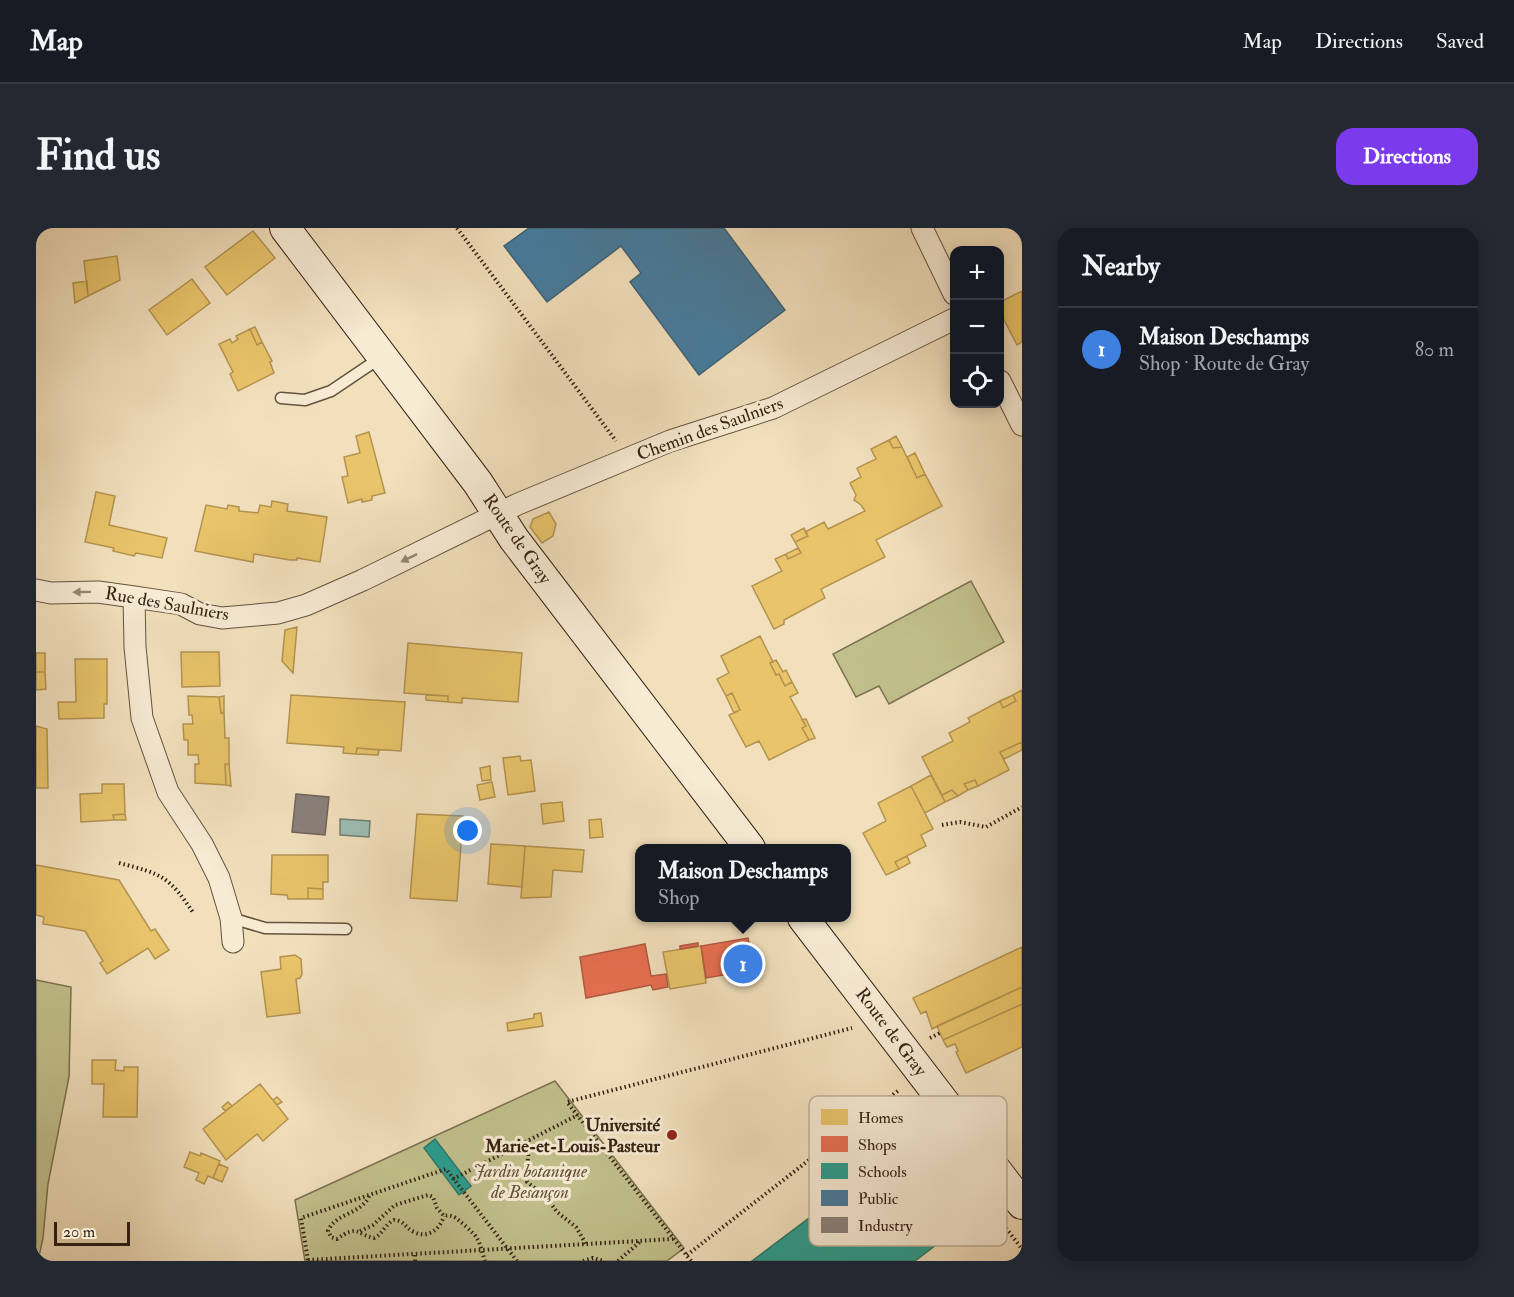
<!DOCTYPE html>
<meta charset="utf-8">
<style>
:root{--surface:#171b24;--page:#242831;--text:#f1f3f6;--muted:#9ea1a6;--line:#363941;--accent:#7c3aed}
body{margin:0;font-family:"IM FELL Double Pica",serif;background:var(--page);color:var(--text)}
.controls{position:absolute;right:18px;top:18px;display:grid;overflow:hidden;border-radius:12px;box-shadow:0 3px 15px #0003}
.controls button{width:54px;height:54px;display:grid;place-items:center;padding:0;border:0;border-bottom:2px solid var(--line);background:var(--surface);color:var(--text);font:30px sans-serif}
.scale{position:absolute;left:18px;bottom:15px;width:76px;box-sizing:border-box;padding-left:6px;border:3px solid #362214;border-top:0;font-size:16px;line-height:21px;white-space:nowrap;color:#362214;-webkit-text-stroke:4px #f7ebd4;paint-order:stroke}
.you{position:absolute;left:432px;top:603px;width:21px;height:21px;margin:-15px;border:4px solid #fff;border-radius:50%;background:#1a73e8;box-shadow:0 0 0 9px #1a73e833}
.badge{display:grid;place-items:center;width:39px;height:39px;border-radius:50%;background:var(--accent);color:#fff;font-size:20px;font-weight:700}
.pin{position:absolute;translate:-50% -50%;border:3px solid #fff;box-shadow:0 2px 6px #0006}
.popup{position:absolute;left:599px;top:616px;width:216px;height:78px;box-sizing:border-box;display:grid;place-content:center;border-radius:12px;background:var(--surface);filter:drop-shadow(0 2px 4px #0005);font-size:20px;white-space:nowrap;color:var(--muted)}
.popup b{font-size:22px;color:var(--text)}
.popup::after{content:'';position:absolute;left:50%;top:100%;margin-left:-12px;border:12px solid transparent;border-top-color:var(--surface)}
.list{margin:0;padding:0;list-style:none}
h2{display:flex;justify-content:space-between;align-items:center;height:78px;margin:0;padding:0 24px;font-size:26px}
h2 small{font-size:20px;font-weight:400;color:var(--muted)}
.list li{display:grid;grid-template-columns:39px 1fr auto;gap:18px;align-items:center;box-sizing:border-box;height:84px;padding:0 24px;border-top:2px solid var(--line)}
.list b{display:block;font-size:22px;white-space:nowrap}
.list p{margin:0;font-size:20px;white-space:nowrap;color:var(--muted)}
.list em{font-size:20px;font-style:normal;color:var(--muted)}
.icon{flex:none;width:33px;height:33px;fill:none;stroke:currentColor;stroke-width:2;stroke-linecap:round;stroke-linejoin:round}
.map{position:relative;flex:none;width:986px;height:1033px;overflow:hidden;border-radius:18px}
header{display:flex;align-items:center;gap:36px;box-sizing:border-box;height:84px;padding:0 30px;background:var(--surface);border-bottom:2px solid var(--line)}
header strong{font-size:28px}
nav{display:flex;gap:33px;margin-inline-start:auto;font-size:21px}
.intro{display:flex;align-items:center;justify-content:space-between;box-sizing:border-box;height:144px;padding:0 36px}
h1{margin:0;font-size:42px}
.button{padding:15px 27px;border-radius:18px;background:var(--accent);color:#fff;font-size:21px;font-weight:700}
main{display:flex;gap:36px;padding:0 36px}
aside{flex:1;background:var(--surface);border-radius:18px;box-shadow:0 3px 15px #0003}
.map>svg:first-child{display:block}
.green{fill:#c1c08c;stroke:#7c7150;stroke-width:1.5}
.water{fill:#9bbdb4;stroke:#737f74;stroke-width:1.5}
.homes{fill:#e9c46a;stroke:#b39350;stroke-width:1.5}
.shops{fill:#e76f51;stroke:#b2583f;stroke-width:1.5}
.schools{fill:#2a9d8f;stroke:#2e786a;stroke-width:1.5}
.public{fill:#457b9d;stroke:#406074;stroke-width:1.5}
.industry{fill:#8a817c;stroke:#71645d;stroke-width:1.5}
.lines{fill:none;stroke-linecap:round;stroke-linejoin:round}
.lane-casing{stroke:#65523e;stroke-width:13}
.street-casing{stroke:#65523e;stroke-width:23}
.secondary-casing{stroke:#362214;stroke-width:32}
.path{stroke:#362214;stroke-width:4;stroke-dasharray:1.5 3;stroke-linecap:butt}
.lane{stroke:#f7ebd4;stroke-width:10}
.street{stroke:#f7ebd4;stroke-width:21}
.secondary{stroke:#f7ebd4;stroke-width:30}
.oneway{fill:#968674}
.poi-dot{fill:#8f2418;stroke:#f7ebd4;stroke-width:2}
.labels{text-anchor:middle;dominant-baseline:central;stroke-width:6;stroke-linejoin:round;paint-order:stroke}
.street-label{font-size:18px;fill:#362214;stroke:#f7ebd4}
.poi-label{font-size:18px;font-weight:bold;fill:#362214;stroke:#f7ebd4;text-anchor:end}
.park-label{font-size:18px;font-style:italic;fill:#605138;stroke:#f7ebd4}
.key{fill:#f7ebd4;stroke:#bdaf9a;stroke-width:1.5}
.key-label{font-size:16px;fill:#362214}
</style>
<header>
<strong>Map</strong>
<nav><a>Map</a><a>Directions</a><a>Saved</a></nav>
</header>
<div class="intro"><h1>Find us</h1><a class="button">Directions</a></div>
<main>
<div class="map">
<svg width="986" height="1033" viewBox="0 0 986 1033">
<rect width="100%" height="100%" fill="#f2e0bd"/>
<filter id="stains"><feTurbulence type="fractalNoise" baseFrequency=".00333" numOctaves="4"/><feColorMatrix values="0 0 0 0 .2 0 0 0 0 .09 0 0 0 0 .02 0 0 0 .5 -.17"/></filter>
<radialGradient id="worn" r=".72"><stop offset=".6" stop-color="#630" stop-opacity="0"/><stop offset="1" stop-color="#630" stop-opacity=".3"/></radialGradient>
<!-- green -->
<path class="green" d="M935 353 968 414 853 476 843 458 820 469 797 426Z
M0 752 35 759 33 849 12 956 7 1010 2 1033H0Z
M519 853 648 1020 631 1033H269L259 972Z"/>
<!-- water -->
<path class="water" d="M304 591 334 593 333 609 304 607Z"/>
<!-- homes -->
<path class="homes" d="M217 3 239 30 191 67 169 39Z
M81 28 84 52 52 68 48 33Z
M156 51 174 75 131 107 113 82Z
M51 53 52 68 39 75 37 55Z
M986 63V114L981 117 964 84V74Z
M219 99 226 114 221 117 214 101Z
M214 101 221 117 226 114 236 133 234 134 238 145 202 163 194 146 197 144 183 116 194 111 196 115 202 111 200 108Z
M333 204 349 265 336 268V272L326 274V271L312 275 306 249 312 248 308 229 324 225 320 208Z
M860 208 866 219 857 220 853 212Z
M853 212 857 220 866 219 881 250 889 246 906 278 840 312 849 329 785 361 789 370 748 392V396L738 401 716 358 746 343 739 331 750 326 752 331 765 325 759 314 772 308 769 304 788 294 792 301 829 283 825 277 818 272 820 267 814 255 825 249 821 240 840 231 835 221Z
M879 225 889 246 881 250 871 229Z
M60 264 79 268 73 297 131 310 126 330 100 325 98 328 77 323 78 320 49 314Z
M236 273 252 276 251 283 291 289 284 334 261 330V332H254L218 326 217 334 159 323 170 277 191 281 192 277 203 279V283L222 285 224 277 235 279Z
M513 284 520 296 517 308 506 315 494 299 497 291Z
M768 300 772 308 759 314 755 307Z
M762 320 765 325 752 331 750 326Z
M261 399 257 445 246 433 249 402Z
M724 408 737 434 734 435 740 447 743 446 749 458 756 454 762 465 754 469 770 498 766 500 773 512 733 532 723 513 710 519 693 487 704 482 696 465 690 468 681 451 693 445 685 428Z
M372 415 486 425 482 474 426 470V475L412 474V468L368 465Z
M145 424H183L184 458 146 459Z
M0 425H9V444H0Z
M39 431H71V476H68V490L23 491 22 474H40Z
M740 432 747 444 750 442 756 454 749 458 743 446 740 447 734 435Z
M0 444H9L10 461 0 462Z
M986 462V514L964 524 973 542 942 558 939 552 928 556 932 562 922 568 916 562 906 567 886 529 917 513 913 505 934 494 932 490 964 473 967 480 980 473 977 467Z
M696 465 704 482 698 485 690 468Z
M255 467 369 474 365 523 321 520 320 526 307 525 308 519 251 515Z
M390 467 412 468V474L390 472Z
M977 467 980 473 967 480 964 473Z
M152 468 183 469 185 485 188 484 189 510H193V536H189L190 557 159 555V536H163L162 527H152V512H148L147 496H157L156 487H153Z
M188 468V484L185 485 183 469Z
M770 491 779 510 773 512 766 500 770 498 766 492Z
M0 498 11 501 12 560H0Z
M986 514V522L968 531 964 524Z
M321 520 343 522 342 527 320 526Z
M484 528 485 533 495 532 499 563 472 567 467 530Z
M189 536H193L195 558 190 557Z
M454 538 455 552 446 553 444 540Z
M895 547 909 574 889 585 875 558Z
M939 552 942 558 932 562 928 556Z
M456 554 459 569 444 572 441 557Z
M66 556H88L89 586 77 587 78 592 45 594 44 566 66 565Z
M875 558 897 601 885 607 890 618 859 634 863 641 850 647 827 605 850 593 842 575Z
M916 562 922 568 909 574 906 567Z
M526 574 528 593 507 596 505 576Z
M89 586 90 592H78L77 587Z
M381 586 427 588 421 673 374 670Z
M565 591 567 609 554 610 553 592Z
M455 616 489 618 486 659 452 656Z
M489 618 548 622 546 644 517 642 515 669 485 670Z
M236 627H292V654H287V661L272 660V671H252L251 667 235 666Z
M871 628 874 635 863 641 859 634Z
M0 637 83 652 115 703 119 701 133 722 119 731 112 720 71 746 64 735 67 733 49 703 7 696 8 689 0 687Z
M272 660 287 661V671H272Z
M665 718 670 755 634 761 627 724Z
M986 719V759L896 801 890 783 885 786 877 770Z
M259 727 265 731 266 746 264 750 260 751 264 785 231 789 225 744 245 741 244 729Z
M986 759V776L907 812 901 798Z
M986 776V819L930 845 920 824 922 823 919 816 911 819 907 812Z
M505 785 507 798 472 803 471 795 498 790V786Z
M56 832H80L79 842 88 843V839H102L101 889H67L68 856H56Z
M224 856 252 891 227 913 221 906 190 932 167 901Z
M241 869 246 874 241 877 237 872Z
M192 874 196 878 189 883 186 879Z
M154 924 164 928 165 925 184 933 177 950 172 948 168 956 160 952 163 945 148 939Z
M183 936 192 940 186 954 177 950Z"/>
<!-- shops -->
<path class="shops" d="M712 710 718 742 670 750 665 718Z
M662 715V718L644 721V718Z
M609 716 615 748 630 746 632 759 617 762 615 757 550 770 544 729Z"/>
<!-- schools -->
<path class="schools" d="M399 911 435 958 423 967 388 920Z
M850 932 909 1010 879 1033H716Z"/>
<!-- public -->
<path class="public" d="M493 0H688L749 82 663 147 594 54 605 45 585 18 511 74 468 18Z"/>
<!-- industry -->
<path class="industry" d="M260 566 293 569 289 607 256 604Z"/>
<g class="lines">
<defs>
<path id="lane" d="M245 170 269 172 295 163 344 130
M195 690 229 700 310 701
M785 952 897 865"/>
<path id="street" d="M886 0 918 66
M964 153 986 197
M0 362 15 365 62 364 98 369 145 376 164 386 186 390 242 385 270 377 327 352 482 276 634 213 737 180 918 91
M98 369 99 419 106 490 132 564 166 616 183 650 195 690 197 714"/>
<path id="secondary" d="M249 0 442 255 478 311 714 620
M767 690 986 976"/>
</defs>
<!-- lane casing -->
<use href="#lane" class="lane-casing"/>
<!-- street casing -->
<use href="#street" class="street-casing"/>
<!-- secondary casing -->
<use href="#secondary" class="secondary-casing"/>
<!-- path -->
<path class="path" d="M421 0 580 213
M906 597 924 594 950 599 986 579
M83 635C126 646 133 648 158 686
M894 810 904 805
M492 913 493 921 490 948 491 954 511 970 521 984 540 999 550 1016
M417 951 542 887
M333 968C326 986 299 985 292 1003L295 1009 301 1011C322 996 320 1006 338 1010 347 1006 349 996 358 992 369 993 369 1000 378 1004 392 1011 404 1001 408 988
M970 1000 986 1021
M324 1003 337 997 359 977 392 967 397 969 401 980 408 988C413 987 413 987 418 989 421 990 439 1006 440 1009 445 1016 446 1025 449 1033
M651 1027 863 862
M272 1032 637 1011
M272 1032 265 990 410 941 481 1033
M379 1033V1026
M547 1033 557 1030 568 1033
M582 1033 605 1013
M655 1033 531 874 816 800"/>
<!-- lane -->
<use href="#lane" class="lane"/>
<!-- street -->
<use href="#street" class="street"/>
<!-- secondary -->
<use href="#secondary" class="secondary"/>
</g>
<!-- one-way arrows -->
<defs><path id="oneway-solid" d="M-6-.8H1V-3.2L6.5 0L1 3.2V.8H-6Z" transform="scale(1.5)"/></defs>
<g class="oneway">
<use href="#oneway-solid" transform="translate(373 330) rotate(154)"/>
<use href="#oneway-solid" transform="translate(46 364) rotate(179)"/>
</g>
<!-- markers -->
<circle class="poi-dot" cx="636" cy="907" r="6"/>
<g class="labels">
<!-- street labels -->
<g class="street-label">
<text transform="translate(674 201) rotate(-20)">Chemin des Saulniers</text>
<text transform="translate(481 311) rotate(55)">Route de Gray</text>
<text transform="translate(131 376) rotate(10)">Rue des Saulniers</text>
<text transform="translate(855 804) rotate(53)">Route de Gray</text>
</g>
<!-- poi labels -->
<g class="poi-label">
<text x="624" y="897">Université<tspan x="624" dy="21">Marie-et-Louis-Pasteur</tspan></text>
</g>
<!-- park labels -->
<g class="park-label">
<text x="494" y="943">Jardin botanique<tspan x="494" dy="21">de Besançon</tspan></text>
</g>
</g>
<!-- legend -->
<rect x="773" y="868" width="198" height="150" rx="9" class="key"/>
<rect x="785" y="881" width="27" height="16" fill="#e9c46a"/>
<rect x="785" y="908" width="27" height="16" fill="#e76f51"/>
<rect x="785" y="935" width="27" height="16" fill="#2a9d8f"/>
<rect x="785" y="962" width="27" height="16" fill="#457b9d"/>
<rect x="785" y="989" width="27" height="16" fill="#8a817c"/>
<g class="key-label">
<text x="822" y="895">Homes</text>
<text x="822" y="922">Shops</text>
<text x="822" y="949">Schools</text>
<text x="822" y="976">Public</text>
<text x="822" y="1003">Industry</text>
</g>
<rect width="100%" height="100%" filter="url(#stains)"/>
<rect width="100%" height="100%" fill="url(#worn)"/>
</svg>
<div class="controls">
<button>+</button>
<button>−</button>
<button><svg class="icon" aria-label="locate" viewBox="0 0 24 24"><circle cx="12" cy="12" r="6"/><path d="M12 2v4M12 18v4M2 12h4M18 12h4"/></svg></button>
</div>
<div class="scale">20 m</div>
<div class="you"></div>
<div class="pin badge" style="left:707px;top:736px;background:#3f7fe0">1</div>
<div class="popup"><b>Maison Deschamps</b>Shop</div>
</div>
<aside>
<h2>Nearby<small></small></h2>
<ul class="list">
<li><span class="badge" style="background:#3f7fe0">1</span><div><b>Maison Deschamps</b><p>Shop · Route de Gray</p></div><em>80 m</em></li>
</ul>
</aside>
</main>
